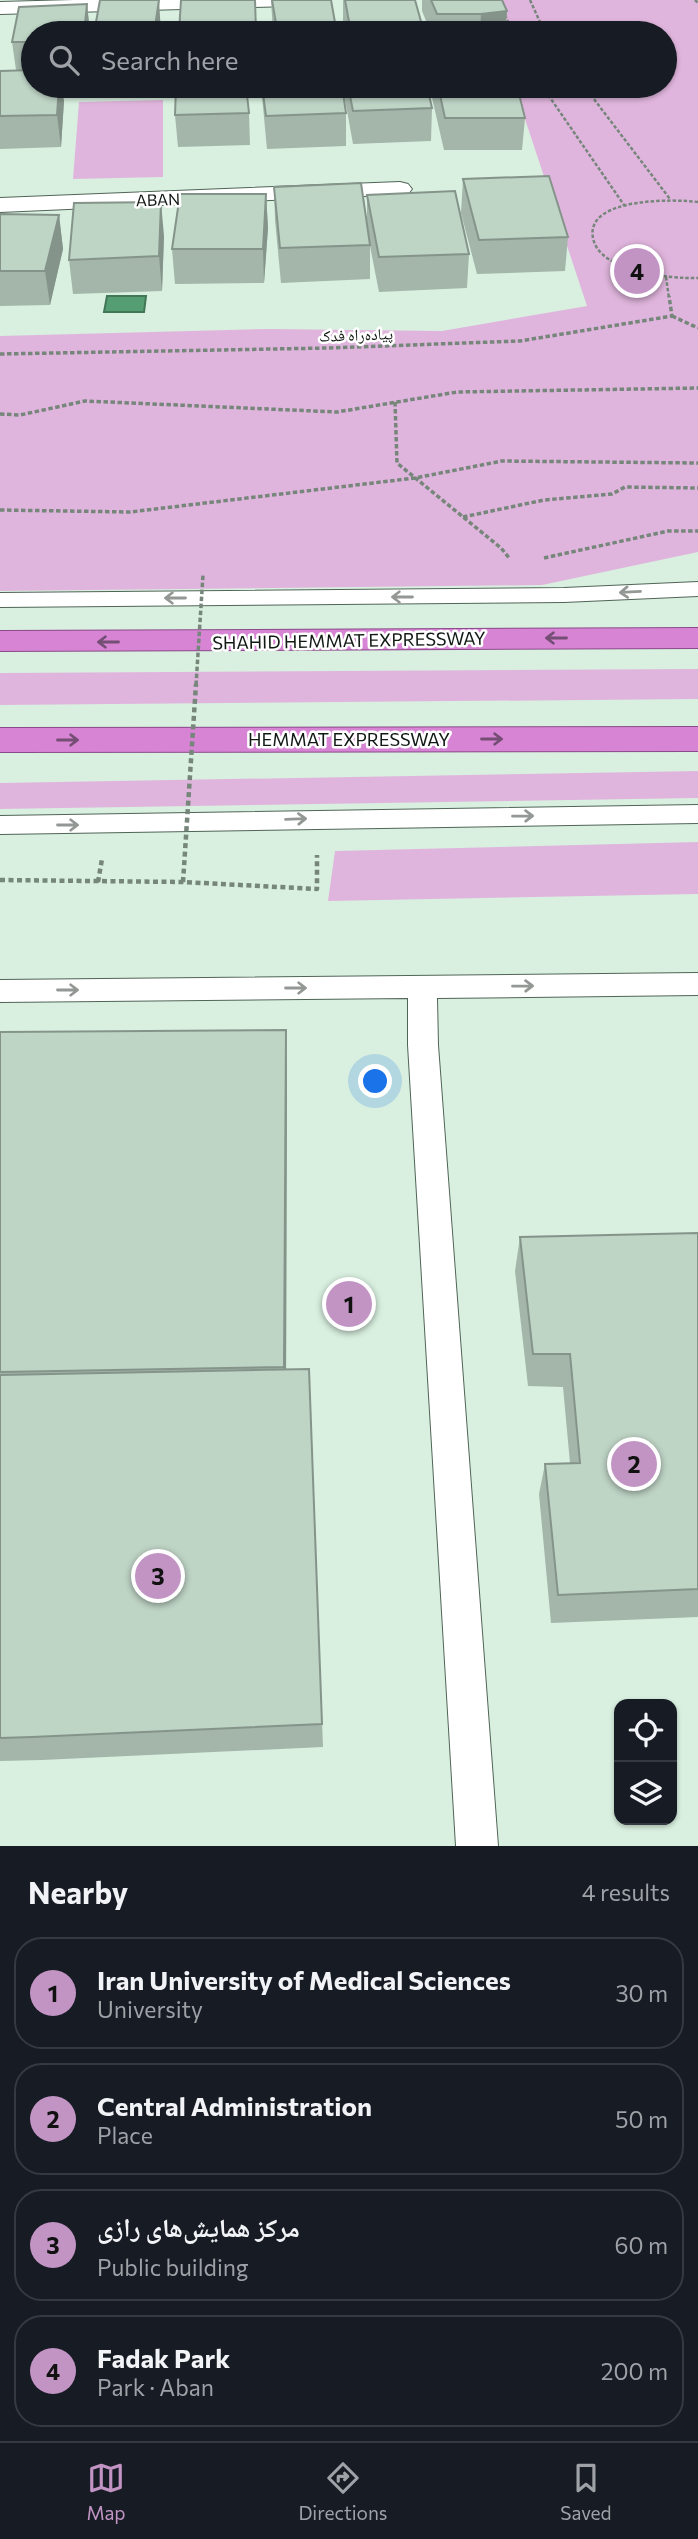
<!DOCTYPE html>
<meta charset="utf-8">
<style>
:root{--surface:#171b24;--page:#242831;--text:#f1f3f6;--muted:#9ea1a6;--line:#363941;--accent:#c294c4}
body{margin:0;font-family:Commissioner,"Noto Naskh Arabic",sans-serif;background:var(--page);color:var(--text)}
.controls{position:absolute;right:21px;bottom:21px;display:grid;overflow:hidden;border-radius:14px;box-shadow:0 2px 5px #0004}
.controls button{width:63px;height:63px;display:grid;place-items:center;padding:0;border:0;border-bottom:2px solid var(--line);background:var(--surface);color:var(--text);font:35px sans-serif}
.you{position:absolute;left:376px;top:1082px;width:24px;height:24px;margin:-18px;border:5px solid #fff;border-radius:50%;background:#1a73e8;box-shadow:0 0 0 10px #1a73e833}
.badge{display:grid;place-items:center;width:46px;height:46px;border-radius:50%;background:var(--accent);color:#111;font-size:23px;font-weight:700}
.pin{position:absolute;translate:-50% -50%;border:4px solid #fff;box-shadow:0 2px 7px #0006}
.list{margin:0;padding:0;list-style:none}
h2{display:flex;justify-content:space-between;align-items:center;height:91px;margin:0;padding:0 28px;font-size:30px}
h2 small{font-size:23px;font-weight:400;color:var(--muted)}
.list li{display:grid;grid-template-columns:46px 1fr auto;gap:21px;align-items:center;box-sizing:border-box;height:112px;margin:0 14px 14px;padding:0 14px;border:2px solid var(--line);border-radius:28px}
.list b{display:block;font-size:26px;white-space:nowrap}
.list p{margin:0;font-size:23px;white-space:nowrap;color:var(--muted)}
.list em{font-size:23px;font-style:normal;color:var(--muted)}
.icon{flex:none;width:38px;height:38px;fill:none;stroke:currentColor;stroke-width:2;stroke-linecap:round;stroke-linejoin:round}
.map{position:relative;flex:none;width:698px;height:1846px;overflow:hidden}
.search{position:absolute;background:var(--surface);box-shadow:0 2px 5px #0004;left:21px;right:21px;top:21px;height:77px;display:flex;align-items:center;gap:18px;box-sizing:border-box;padding:0 24px;border-radius:38px;color:var(--muted);font-size:26px}
.sheet{height:595px;background:var(--surface)}
nav{display:flex;justify-content:space-around;align-items:center;box-sizing:border-box;height:98px;border-top:2px solid var(--line);background:var(--surface);font-size:19px;color:var(--muted)}
nav a{display:grid;justify-items:center;gap:4px}
nav .on{color:var(--accent)}
.map>svg:first-child{display:block}
.green{fill:#e0b5dd}
.water{fill:#559e73;stroke:#417656;stroke-width:2}
.lines{fill:none;stroke-linecap:round;stroke-linejoin:round}
.service-casing{stroke:#506457;stroke-width:2}
.minor-casing{stroke:#506457;stroke-width:2}
.trunk-casing{stroke:#8a4b89;stroke-width:2}
.path-far2{stroke:#76867b;stroke-width:2.5;stroke-dasharray:3.5 2;stroke-linecap:butt}
.path-far1{stroke:#76867b;stroke-width:3.5;stroke-dasharray:4.5 2.5;stroke-linecap:butt}
.path{stroke:#76867b;stroke-width:4.5;stroke-dasharray:5 3.5;stroke-linecap:butt}
.service{fill:#fff;fill-rule:evenodd}
.minor{fill:#fff;fill-rule:evenodd}
.trunk{fill:#d684d3;fill-rule:evenodd}
.path-bridge-far1{stroke:#76867b;stroke-width:3.5;stroke-dasharray:4.5 2.5;stroke-linecap:butt}
.path-bridge{stroke:#76867b;stroke-width:4.5;stroke-dasharray:5 3.5;stroke-linecap:butt}
.wall{fill:#a3b6a9}
.shaded-wall{fill:#85948a}
.building{fill:#bed4c5;stroke:#85948a;stroke-width:2}
.oneway{stroke:#949895}
.oneway2{stroke:#744e74}
.labels{text-anchor:middle;dominant-baseline:central;stroke-width:5;stroke-linejoin:round;paint-order:stroke}
.far-street-label{font-size:16px;fill:#111914;stroke:#fff}
.street-label{font-size:18px;fill:#111914;stroke:#fff}
</style>
<div class="map">
<svg width="698" height="1846" viewBox="0 0 698 1846">
<rect width="100%" height="100%" fill="#d9f0e0"/>
<!-- green -->
<path class="green" d="M485 0H698V552L542 585 0 591V336L267 329 442 331 587 306 514 86H665V33H496Z
M163 100V177L73 179 79 102Z
M698 669V699L0 705V673Z
M698 771V798L0 809V783Z
M698 842V894L328 901 335 851Z"/>
<!-- water -->
<path class="water" d="M107 296H146L144 312H104Z"/>
<g class="lines">
<defs>
<path id="service" d="M698 582V596L564 602 0 607V593L564 588Z
M698 805V823L0 834V816Z
M698 973V995L437 998 438 1045 498 1846H456L408 1045V998L0 1002V980Z"/>
<path id="minor" d="M74 0H303L300 4 293 6 0 14V2Z
M400 182 408 184 412 189 408 194 0 212V198Z"/>
<path id="trunk" d="M698 628V648L0 651V631Z
M698 727V751L0 752V728Z"/>
</defs>
<!-- service casing -->
<use href="#service" class="service-casing"/>
<!-- minor casing -->
<use href="#minor" class="minor-casing"/>
<!-- trunk casing -->
<use href="#trunk" class="trunk-casing"/>
<!-- path-far2 -->
<path class="path-far2" d="M530 0 545 33
M695 0 698 3
M505 15 513 33
M542 86 624 205
M584 86 670 199
M698 202C675 199 585 197 593 238 599 272 671 279 698 278
M666 277 669 298"/>
<!-- path-far1 -->
<path class="path-far1" d="M672 316 698 328
M0 354 327 348 520 341 672 316 669 296
M395 402 397 463 501 548 510 559
M0 414 20 415 85 401 337 412 457 392 698 388
M0 510 130 512 415 478 502 461 698 463
M463 517 544 500 612 494 625 487 698 488
M544 558 668 531H698"/>
<!-- path -->
<path class="path" d="M0 880 183 882 317 889V855
M98 882 102 859"/>
<!-- service -->
<use href="#service" class="service"/>
<!-- minor -->
<use href="#minor" class="minor"/>
<!-- trunk -->
<use href="#trunk" class="trunk"/>
<!-- path-bridge-far1 -->
<path class="path-bridge-far1" d="M196 685 203 575"/>
<!-- path-bridge -->
<path class="path-bridge" d="M183 882 196 684"/>
</g>
<!-- wall -->
<path class="wall" d="M181 0H255L256 33H179Z
M271 0H331L336 33H273Z
M343 0H415L422 25V33H345L343 22Z
M422 0H502L507 11 505 33H431L422 11Z
M87 4 90 33H33V86L64 101 61 147 0 149V71L16 70 12 42Z
M261 86H342L346 113V146L267 149Z
M344 86H427L432 108 431 141 353 144 344 94Z
M430 86H517L525 118 522 150H444L430 89Z
M249 113 250 145 178 147 175 115Z
M463 179 568 237 565 271 477 274 461 213Z
M274 187 367 224V195L469 254 467 288 379 292 370 246V279L281 283 275 220Z
M266 194 268 228 264 283 175 284 172 249Z
M0 214 59 215 63 249 50 305 0 306Z
M164 236 162 291 73 294 69 260Z
M0 1032 287 1066 286 1370 309 1369 323 1747 42 1760 0 1761Z
M698 1233V1617L551 1623 539 1494 545 1464 570 1463 563 1387 528 1386 515 1271 520 1237Z"/>
<!-- shaded-wall -->
<path class="shaded-wall" d="M159 0 161 33H154Z
M87 4 90 33H84Z
M507 11 505 33H480L481 14Z
M59 86H62L64 101 61 147 57 115Z
M266 194 268 228 264 283 263 249Z
M161 202 164 236 162 291 159 256Z
M59 215 63 249 50 305 45 271Z
M286 1030 287 1066 286 1399 284 1367Z"/>
<!-- building -->
<path class="building" d="M100 0H159L154 33H94Z
M181 0H255L256 31 179 32Z
M272 0H331L336 28 277 29Z
M345 0H415L422 25 350 27Z
M431 0H502L507 11 481 14H437Z
M87 4 84 33H33V42H12L19 7Z
M33 70V86H59L57 115 0 116V71Z
M176 86H246L249 113 175 115Z
M262 86H342L346 113 266 116Z
M348 86H427L432 108 353 111Z
M438 86H517L525 118H445Z
M549 176 568 237 479 240 463 179Z
M361 183 370 245 280 248 274 187Z
M455 191 469 254 379 257 367 195Z
M180 194H266L263 249H172Z
M161 202 159 256 69 260 74 203Z
M0 214 59 215 45 271H0Z
M286 1030 284 1367 0 1372V1032Z
M698 1233V1589L558 1595 545 1464 580 1463 570 1354H533L520 1237Z
M309 1369 322 1724 32 1737 0 1738V1375Z"/>
<!-- one-way arrows -->
<defs><path id="oneway-shaft" d="M-6 0H5M1.5-3L5.5 0L1.5 3" fill="none" stroke-width="1.6" stroke-linecap="round" stroke-linejoin="round" transform="scale(1.75)"/></defs>
<g class="oneway">
<use href="#oneway-shaft" transform="translate(630 592) rotate(177)"/>
<use href="#oneway-shaft" transform="translate(402 597) rotate(180)"/>
<use href="#oneway-shaft" transform="translate(175 598) rotate(180)"/>
<use href="#oneway-shaft" transform="translate(523 816) rotate(-1)"/>
<use href="#oneway-shaft" transform="translate(296 819) rotate(-2)"/>
<use href="#oneway-shaft" transform="translate(68 825)"/>
<use href="#oneway-shaft" transform="translate(523 986) rotate(-1)"/>
<use href="#oneway-shaft" transform="translate(296 988)"/>
<use href="#oneway-shaft" transform="translate(68 990)"/>
</g>
<g class="oneway2">
<use href="#oneway-shaft" transform="translate(556 638) rotate(180)"/>
<use href="#oneway-shaft" transform="translate(108 642) rotate(-180)"/>
<use href="#oneway-shaft" transform="translate(492 739)"/>
<use href="#oneway-shaft" transform="translate(68 740)"/>
</g>
<g class="labels">
<!-- far-street labels -->
<g class="far-street-label">
<text transform="translate(158 199) rotate(-2)">ABAN</text>
<text transform="translate(356 334) rotate(-2)">پیاده‌راه فدک</text>
</g>
<!-- street labels -->
<g class="street-label">
<text transform="translate(349 640) rotate(-1)">SHAHID HEMMAT EXPRESSWAY</text>
<text x="349" y="739">HEMMAT EXPRESSWAY</text>
</g>
</g>
</svg>
<div class="controls">
<button><svg class="icon" aria-label="locate" viewBox="0 0 24 24"><circle cx="12" cy="12" r="6"/><path d="M12 2v4M12 18v4M2 12h4M18 12h4"/></svg></button>
<button><svg class="icon" aria-label="layers" viewBox="0 0 24 24"><path d="M12 4l9 5-9 5-9-5zM3 14l9 5 9-5"/></svg></button>
</div>
<div class="you"></div>
<div class="pin badge" style="left:349px;top:1304px">1</div>
<div class="pin badge" style="left:634px;top:1464px">2</div>
<div class="pin badge" style="left:158px;top:1576px">3</div>
<div class="pin badge" style="left:637px;top:271px">4</div>
<div class="search"><svg class="icon" aria-label="search" viewBox="0 0 24 24"><circle cx="10" cy="10" r="6"/><path d="M15 15l6 6"/></svg>Search here</div>
</div>
<section class="sheet">
<h2>Nearby<small>4 results</small></h2>
<ul class="list">
<li><span class="badge">1</span><div><b>Iran University of Medical Sciences</b><p>University</p></div><em>30 m</em></li>
<li><span class="badge">2</span><div><b>Central Administration</b><p>Place</p></div><em>50 m</em></li>
<li><span class="badge">3</span><div><b>مرکز همایش‌های رازی</b><p>Public building</p></div><em>60 m</em></li>
<li><span class="badge">4</span><div><b>Fadak Park</b><p>Park · Aban</p></div><em>200 m</em></li>
</ul>
</section>
<nav>
<a class="on"><svg class="icon" aria-label="map" viewBox="0 0 24 24"><path d="M3 6l6-2 6 2 6-2v14l-6 2-6-2-6 2zM9 4v14M15 6v14"/></svg>Map</a>
<a><svg class="icon" aria-label="directions" viewBox="0 0 24 24"><path d="M12 3l9 9-9 9-9-9zM9 14v-3h6M13 9l2 2-2 2"/></svg>Directions</a>
<a><svg class="icon" aria-label="saved" viewBox="0 0 24 24"><path d="M7 4h10v16l-5-4-5 4z"/></svg>Saved</a>
</nav>
